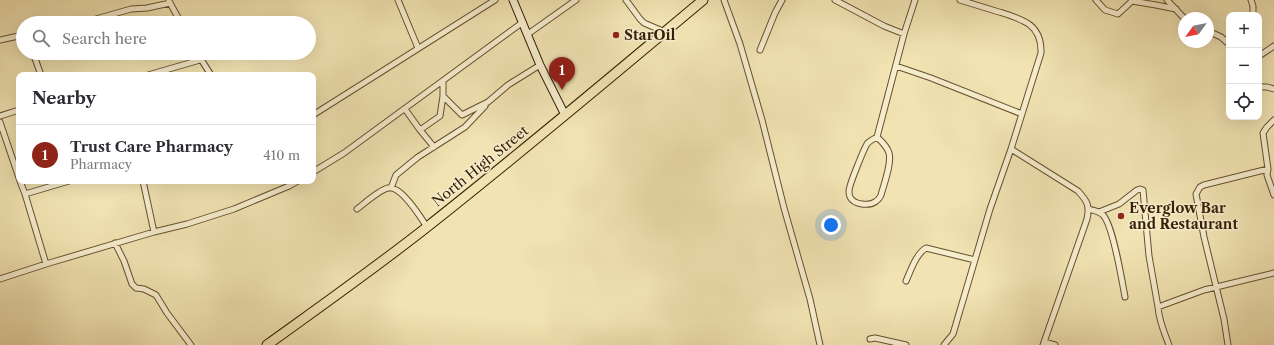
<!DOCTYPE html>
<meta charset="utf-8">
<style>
:root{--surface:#fff;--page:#f2f2f3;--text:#2b2b33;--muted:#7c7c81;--line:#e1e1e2;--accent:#8f2418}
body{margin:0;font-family:"Libre Caslon Text",serif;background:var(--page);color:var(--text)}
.controls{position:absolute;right:12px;top:12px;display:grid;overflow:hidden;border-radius:8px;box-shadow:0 4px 16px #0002}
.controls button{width:36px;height:36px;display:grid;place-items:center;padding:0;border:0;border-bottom:1px solid var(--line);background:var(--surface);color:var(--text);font:20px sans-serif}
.compass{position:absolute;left:1178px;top:12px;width:36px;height:36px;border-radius:50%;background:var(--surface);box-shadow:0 4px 16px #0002;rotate:237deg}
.you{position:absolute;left:831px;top:225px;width:14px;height:14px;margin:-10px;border:3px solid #fff;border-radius:50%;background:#1a73e8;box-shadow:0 0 0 6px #1a73e833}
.badge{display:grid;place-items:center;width:26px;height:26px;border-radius:50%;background:var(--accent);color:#fff;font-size:13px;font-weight:700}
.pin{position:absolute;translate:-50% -33px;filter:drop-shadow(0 1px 2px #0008)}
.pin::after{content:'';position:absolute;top:21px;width:14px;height:12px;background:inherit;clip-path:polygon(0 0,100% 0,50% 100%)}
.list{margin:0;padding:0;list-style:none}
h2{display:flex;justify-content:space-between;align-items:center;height:52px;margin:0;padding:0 16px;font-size:17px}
h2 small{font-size:13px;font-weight:400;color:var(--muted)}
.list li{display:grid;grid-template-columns:26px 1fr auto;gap:12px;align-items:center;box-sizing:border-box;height:60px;padding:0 16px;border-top:1px solid var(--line)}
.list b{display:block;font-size:15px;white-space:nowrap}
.list p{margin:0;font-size:13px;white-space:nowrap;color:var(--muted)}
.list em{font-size:13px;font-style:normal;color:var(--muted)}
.icon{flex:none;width:22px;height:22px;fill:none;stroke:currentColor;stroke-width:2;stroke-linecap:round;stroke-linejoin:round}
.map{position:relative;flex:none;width:1274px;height:345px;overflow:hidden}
.search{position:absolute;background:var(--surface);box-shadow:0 4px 16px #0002;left:16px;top:16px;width:300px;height:44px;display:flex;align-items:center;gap:10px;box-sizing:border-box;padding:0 14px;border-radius:22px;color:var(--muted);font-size:15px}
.panel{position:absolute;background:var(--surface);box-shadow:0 4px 16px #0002;left:16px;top:72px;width:300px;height:112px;border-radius:8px}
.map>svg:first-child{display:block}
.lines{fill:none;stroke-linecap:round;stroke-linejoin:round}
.street-casing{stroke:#665030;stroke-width:7}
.secondary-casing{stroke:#371f05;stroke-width:9}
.highway-casing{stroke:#371f05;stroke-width:11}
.street{stroke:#f6edcd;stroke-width:5}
.secondary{stroke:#f6edcd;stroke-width:7}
.highway{stroke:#f1e3b2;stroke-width:9}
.poi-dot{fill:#8f2418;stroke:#f6edcd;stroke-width:1.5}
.labels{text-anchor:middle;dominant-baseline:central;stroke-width:3;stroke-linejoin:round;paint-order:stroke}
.poi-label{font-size:14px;font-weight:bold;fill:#371f05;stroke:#f6edcd;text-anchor:start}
.street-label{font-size:14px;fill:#371f05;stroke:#f6edcd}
</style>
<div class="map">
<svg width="1274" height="345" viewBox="0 0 1274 345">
<rect width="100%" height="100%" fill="#f1e3b2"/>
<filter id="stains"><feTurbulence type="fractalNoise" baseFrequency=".005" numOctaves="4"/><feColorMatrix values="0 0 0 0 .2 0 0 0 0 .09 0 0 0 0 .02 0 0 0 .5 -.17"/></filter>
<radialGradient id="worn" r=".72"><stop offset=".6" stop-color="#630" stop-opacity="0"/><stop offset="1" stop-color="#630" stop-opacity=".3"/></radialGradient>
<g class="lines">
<defs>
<path id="street" d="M398 0 418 48
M626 0 640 19 644 23 665 32
M724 0 740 44 762 120 784 208 810 299 820 345
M835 0 884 26 904 34
M1096 0 1105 10 1118 14 1132 1 1156 5 1176 9
M1167 0 1184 18
M1251 0 1253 6V15
M169 1 181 23
M82 23 131 9 147 8 170 3
M1208 31 1221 37 1229 44
M528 34 576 0
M0 40 23 35
M760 50 775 13 782 0
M33 53 41 75
M197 53 211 75
M1259 56 1274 46
M896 66 931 78 1022 114
M148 75 200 60
M443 82V96L462 115 488 102 508 85 540 65
M1259 87H1267L1274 89
M405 109 420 130
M313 115 495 0
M0 116 19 110
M1274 120 1267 127 1263 133 1268 169 1267 175 1274 195
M0 122 19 178
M877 137C882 142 887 146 889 153 892 163 884 184 881 195 880 198 878 200 875 202 869 206 854 205 850 197 849 195 849 193 849 191 849 185 864 149 867 144 869 141 874 139 877 137L904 34 915 0
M434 147 420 130 440 116 443 96
M1011 149 1078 191C1087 201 1090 205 1087 219L1043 345
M313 172 344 153 523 22
M20 181 25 194
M143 181 154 232
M391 188 396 175 418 157 465 127 485 106
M357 209C365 203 379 190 388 188 401 185 421 218 427 227
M1089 209C1094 211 1099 211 1103 215 1113 225 1122 281 1125 297
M1099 212 1119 204 1137 190 1140 189 1143 190 1149 256 1158 307C1159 321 1164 332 1169 345
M115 243 124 261 132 284 136 288 144 289 156 295 167 313 191 345
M46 264 25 194 69 181
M0 279 46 264 154 232 187 224 234 209 289 186 298 181
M906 281C911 270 916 254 926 248L975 260
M1158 307 1204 290 1274 273
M870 339 875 338 906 345
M1044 342 1055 345
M944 345 953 334 990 209 1011 149 1041 53C1042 24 1022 19 999 12 986 8 973 4 960 0
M1228 345 1224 319 1204 237 1196 194 1200 187 1204 185 1268 169"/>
<path id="secondary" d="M513 0 540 65 565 115"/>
<path id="highway" d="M267 345C321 306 375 268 427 227 521 153 612 76 703 0"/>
</defs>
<!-- street casing -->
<use href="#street" class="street-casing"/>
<!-- secondary casing -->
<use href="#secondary" class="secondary-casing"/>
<!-- highway casing -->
<use href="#highway" class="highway-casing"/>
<!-- street -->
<use href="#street" class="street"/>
<!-- secondary -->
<use href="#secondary" class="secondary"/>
<!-- highway -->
<use href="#highway" class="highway"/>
</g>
<!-- markers -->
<g class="poi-dot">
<circle cx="616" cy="35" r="4"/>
<circle cx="1121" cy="216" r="4"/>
</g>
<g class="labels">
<!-- poi labels -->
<g class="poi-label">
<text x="624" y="35">StarOil</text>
<text x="1129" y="208">Everglow Bar<tspan x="1129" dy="16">and Restaurant</tspan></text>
</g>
<!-- street labels -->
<g class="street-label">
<text transform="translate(480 166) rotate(-39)">North High Street</text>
</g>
</g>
<rect width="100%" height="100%" filter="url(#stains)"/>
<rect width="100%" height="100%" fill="url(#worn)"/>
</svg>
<div class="controls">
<button>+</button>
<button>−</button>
<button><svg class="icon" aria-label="locate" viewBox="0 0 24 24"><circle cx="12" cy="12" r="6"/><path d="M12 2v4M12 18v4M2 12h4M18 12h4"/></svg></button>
</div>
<svg class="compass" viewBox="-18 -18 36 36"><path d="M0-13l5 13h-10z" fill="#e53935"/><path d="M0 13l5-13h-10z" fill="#7c7c81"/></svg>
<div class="you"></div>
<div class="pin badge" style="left:562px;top:90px">1</div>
<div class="search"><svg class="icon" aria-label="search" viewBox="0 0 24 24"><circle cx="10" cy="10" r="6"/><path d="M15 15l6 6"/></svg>Search here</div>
<section class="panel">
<h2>Nearby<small></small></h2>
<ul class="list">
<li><span class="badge">1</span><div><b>Trust Care Pharmacy</b><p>Pharmacy</p></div><em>410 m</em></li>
</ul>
</section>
</div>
